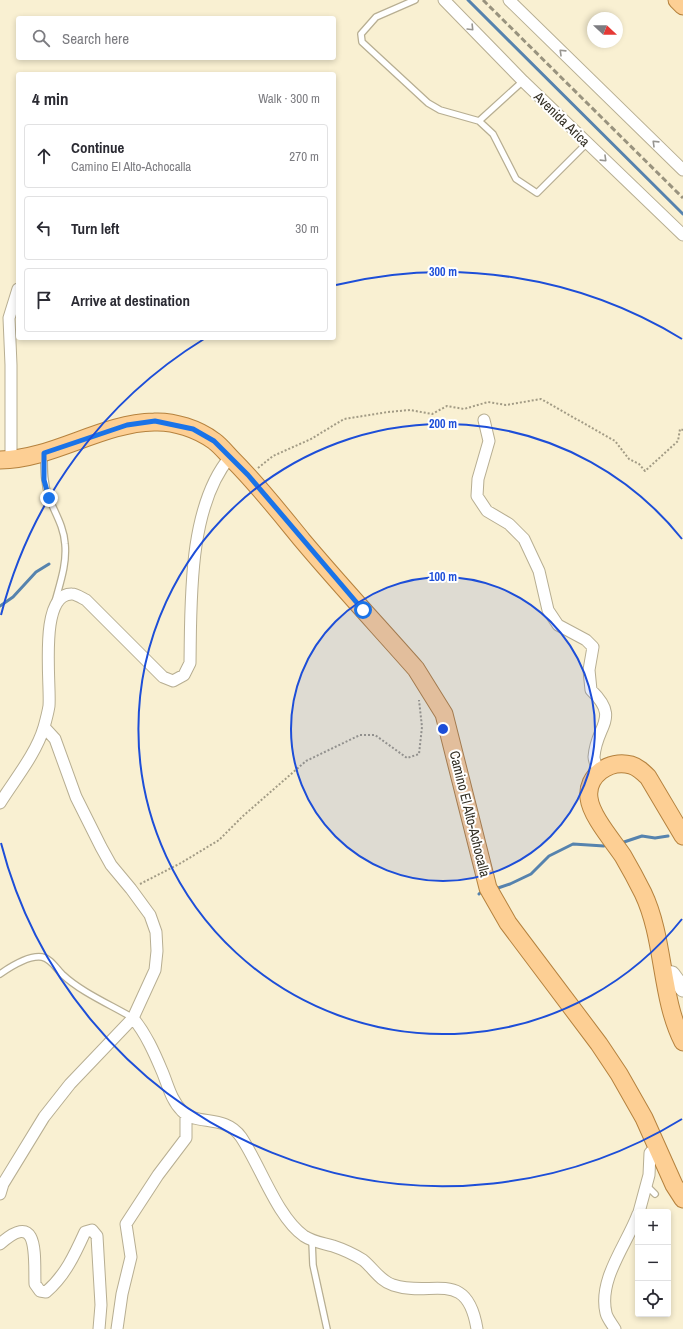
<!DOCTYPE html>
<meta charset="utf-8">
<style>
:root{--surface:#fff;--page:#f2f2f3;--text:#2b2b33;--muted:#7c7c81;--line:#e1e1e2}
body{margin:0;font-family:"Archivo Narrow",sans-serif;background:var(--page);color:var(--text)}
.controls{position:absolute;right:12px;bottom:12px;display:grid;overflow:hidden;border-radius:4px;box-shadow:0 2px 6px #0003}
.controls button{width:36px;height:36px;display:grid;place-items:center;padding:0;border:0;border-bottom:1px solid var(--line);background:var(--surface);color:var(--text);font:20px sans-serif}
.compass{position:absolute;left:587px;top:12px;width:36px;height:36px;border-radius:50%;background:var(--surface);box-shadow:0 2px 6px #0003;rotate:112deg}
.stop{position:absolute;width:12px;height:12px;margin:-9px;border:3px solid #1a73e8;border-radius:50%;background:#fff}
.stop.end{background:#1a73e8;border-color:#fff;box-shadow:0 1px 4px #0008}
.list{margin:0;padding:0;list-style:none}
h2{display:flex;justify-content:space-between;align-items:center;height:52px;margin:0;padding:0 16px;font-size:17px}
h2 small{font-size:13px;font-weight:400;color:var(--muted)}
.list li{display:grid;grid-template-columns:26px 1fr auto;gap:12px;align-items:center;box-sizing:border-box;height:64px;margin:0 8px 8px;padding:0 8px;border:1px solid var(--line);border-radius:4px}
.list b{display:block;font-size:15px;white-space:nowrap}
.list p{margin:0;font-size:13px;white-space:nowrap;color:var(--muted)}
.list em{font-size:13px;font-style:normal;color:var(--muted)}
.icon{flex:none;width:22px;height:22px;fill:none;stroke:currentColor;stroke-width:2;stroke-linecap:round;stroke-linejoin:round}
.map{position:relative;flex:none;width:683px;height:1329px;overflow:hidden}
.search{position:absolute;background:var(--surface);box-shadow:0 2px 6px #0003;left:16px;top:16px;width:320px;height:44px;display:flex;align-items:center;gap:10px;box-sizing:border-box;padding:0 14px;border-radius:4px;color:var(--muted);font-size:15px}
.panel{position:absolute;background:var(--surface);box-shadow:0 2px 6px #0003;left:16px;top:72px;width:320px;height:268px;border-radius:4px}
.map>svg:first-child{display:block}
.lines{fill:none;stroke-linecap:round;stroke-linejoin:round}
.stream{stroke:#5683ae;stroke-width:3}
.service-casing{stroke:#b7ae92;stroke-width:8}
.minor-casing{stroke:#b7ae92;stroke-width:13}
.secondary-casing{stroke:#b7ae92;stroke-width:17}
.primary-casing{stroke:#b5823e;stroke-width:19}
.path{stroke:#a29b85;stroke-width:2;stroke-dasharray:2 2;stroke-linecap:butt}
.service{stroke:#fff;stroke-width:5.5}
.minor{stroke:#fff;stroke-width:11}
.secondary{stroke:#fff;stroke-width:15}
.primary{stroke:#fdcf94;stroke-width:17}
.rail{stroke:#99937e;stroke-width:3;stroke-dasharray:6 3;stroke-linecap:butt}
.oneway{stroke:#989691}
.route{stroke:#1a73e8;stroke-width:5}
.ring{fill:none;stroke:#1d4ed8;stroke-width:2}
.labels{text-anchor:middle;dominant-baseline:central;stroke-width:4;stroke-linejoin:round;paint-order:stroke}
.street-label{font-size:14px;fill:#322e23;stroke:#fff}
.centre{fill:#1d4ed8;stroke:#fff;stroke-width:2}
.ring-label{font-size:12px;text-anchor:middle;font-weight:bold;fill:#1d4ed8;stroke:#fff;stroke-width:4;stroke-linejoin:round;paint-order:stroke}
</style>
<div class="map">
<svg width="683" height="1329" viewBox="0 0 683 1329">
<rect width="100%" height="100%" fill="#f9f0d2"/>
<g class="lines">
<!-- stream -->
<path class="stream" d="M468 0 683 214
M0 606 13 597 36 572 49 564
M624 842 642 836 655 838 668 836
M498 888 510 884 531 874 549 856 573 844 604 846
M479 894 480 893"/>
<defs>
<path id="service" d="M415 0 376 17 361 34 362 42 428 103 440 110 479 121 493 134 516 179 537 193 587 143
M479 121 523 81
M44 455C44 470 44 484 49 498 55 513 64 527 65 544 67 564 60 583 55 602
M0 974C10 967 29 955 42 957 52 959 56 969 63 975 81 992 111 1005 133 1018
M647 1186 655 1194
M312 1241 313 1265 327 1329"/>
<path id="minor" d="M444 0 523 81 683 235
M509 0 683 170
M484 420 489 441 478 479 477 496 487 511 509 524 524 539 539 571 548 610 558 625 586 640 593 647 589 670 591 690C621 719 596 725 594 757 594 761 597 767 599 772
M11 460V365L9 318 18 289
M0 803C15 779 36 754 44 727 46 720 48 712 49 706 51 684 38 593 72 594 76 594 82 598 86 600L163 677 173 681 184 675 190 663C191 601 188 507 230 457
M133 1018C146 1034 154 1052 162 1071 168 1085 171 1100 182 1111 196 1126 225 1114 241 1137 260 1165 277 1217 304 1236 313 1242 323 1243 333 1246 342 1249 355 1255 363 1260 373 1268 380 1281 393 1285 432 1298 467 1267 477 1329
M0 1194 3 1184 44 1117 70 1084 133 1018 155 970 157 951 156 932 150 915 131 889 111 865 101 847 76 797 55 739 44 727
M639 1212 649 1175 650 1153 657 1145
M0 1244C40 1208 34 1258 35 1284L40 1291 46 1292C65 1276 75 1254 85 1232L92 1230 97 1236 101 1305 99 1329
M117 1329 122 1294 131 1257 126 1224 158 1175 186 1138V1116
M615 1329C612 1324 607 1318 606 1313 598 1279 627 1244 638 1214"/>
<path id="secondary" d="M665 973 672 974 683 989"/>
<path id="primary" d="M677 0 683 6
M0 460C54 459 101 423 154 422 174 421 198 429 214 441 221 446 227 454 233 460 258 485 280 513 302 540 339 584 378 626 416 669L444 714 488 888 508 923 599 1044 619 1074 644 1118 674 1185 683 1199
M683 836 648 777C643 772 638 767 631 765 609 759 586 776 589 798 591 816 613 841 623 856 630 868 637 881 643 893 665 939 660 997 683 1042"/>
</defs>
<!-- service casing -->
<use href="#service" class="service-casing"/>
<!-- minor casing -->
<use href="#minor" class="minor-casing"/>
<!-- secondary casing -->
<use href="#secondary" class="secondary-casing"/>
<!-- primary casing -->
<use href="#primary" class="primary-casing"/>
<!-- path -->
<path class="path" d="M258 468 273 456 311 439 344 419 388 412 410 410 432 414 447 406 464 409 488 402 506 405 541 399 615 441 629 459 639 464 645 471 678 441 680 429 683 430
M140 884 181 863 219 840 243 816 306 761 360 735H375L407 758 419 754 422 727 419 700"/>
<!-- service -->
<use href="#service" class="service"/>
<!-- minor -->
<use href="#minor" class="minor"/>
<!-- secondary -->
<use href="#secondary" class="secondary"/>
<!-- primary -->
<use href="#primary" class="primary"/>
<!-- rail -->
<path class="rail" d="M483 0 683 198"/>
</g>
<!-- one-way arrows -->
<defs><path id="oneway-chevron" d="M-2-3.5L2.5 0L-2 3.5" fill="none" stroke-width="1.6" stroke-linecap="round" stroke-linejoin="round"/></defs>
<g class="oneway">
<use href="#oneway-chevron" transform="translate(471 28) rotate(46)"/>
<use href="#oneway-chevron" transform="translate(562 52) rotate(-136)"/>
<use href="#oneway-chevron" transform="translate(655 143) rotate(-136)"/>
<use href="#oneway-chevron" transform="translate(604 159) rotate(44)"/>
</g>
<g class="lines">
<!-- route -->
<path class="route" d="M49 498 44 480V453L127 425 155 421 193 429 214 441 248 475 363 610"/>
</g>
<!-- distance rings -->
<circle cx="443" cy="729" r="152" fill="#1d4ed8" fill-opacity=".12"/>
<g class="ring">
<circle cx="443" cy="729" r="152"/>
<path d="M682 919A305 305 0 1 1 682 539"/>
<path d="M682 1119A457 457 0 0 1 1 843M1 615A457 457 0 0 1 204 339M336 285A457 457 0 0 1 682 339"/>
</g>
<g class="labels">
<!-- street labels -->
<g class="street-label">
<text transform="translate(562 119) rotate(44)">Avenida Arica</text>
<text transform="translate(470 814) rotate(76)">Camino El Alto-Achocalla</text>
</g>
</g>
<circle cx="443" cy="729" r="6" class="centre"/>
<g class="ring-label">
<text x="443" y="276">300 m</text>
<text x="443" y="428">200 m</text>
<text x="443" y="581">100 m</text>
</g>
</svg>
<div class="controls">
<button>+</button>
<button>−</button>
<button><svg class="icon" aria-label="locate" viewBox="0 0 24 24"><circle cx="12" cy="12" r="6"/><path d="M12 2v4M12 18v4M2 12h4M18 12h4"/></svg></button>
</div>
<svg class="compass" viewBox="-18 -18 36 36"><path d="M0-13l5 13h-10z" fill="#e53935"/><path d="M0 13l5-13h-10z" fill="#7c7c81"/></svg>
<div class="stop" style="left:363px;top:610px"></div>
<div class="stop end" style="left:49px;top:498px"></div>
<div class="search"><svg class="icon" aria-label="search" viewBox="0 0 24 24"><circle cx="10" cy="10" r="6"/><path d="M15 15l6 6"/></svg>Search here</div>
<section class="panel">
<h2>4 min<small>Walk · 300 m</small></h2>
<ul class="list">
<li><svg class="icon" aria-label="ahead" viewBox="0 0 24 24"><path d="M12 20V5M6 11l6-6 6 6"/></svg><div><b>Continue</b><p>Camino El Alto-Achocalla</p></div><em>270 m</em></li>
<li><svg class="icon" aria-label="left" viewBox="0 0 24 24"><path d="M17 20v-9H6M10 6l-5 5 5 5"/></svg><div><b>Turn left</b></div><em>30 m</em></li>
<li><svg class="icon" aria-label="arrive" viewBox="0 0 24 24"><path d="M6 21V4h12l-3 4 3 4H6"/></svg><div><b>Arrive at destination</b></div></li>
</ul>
</section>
</div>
